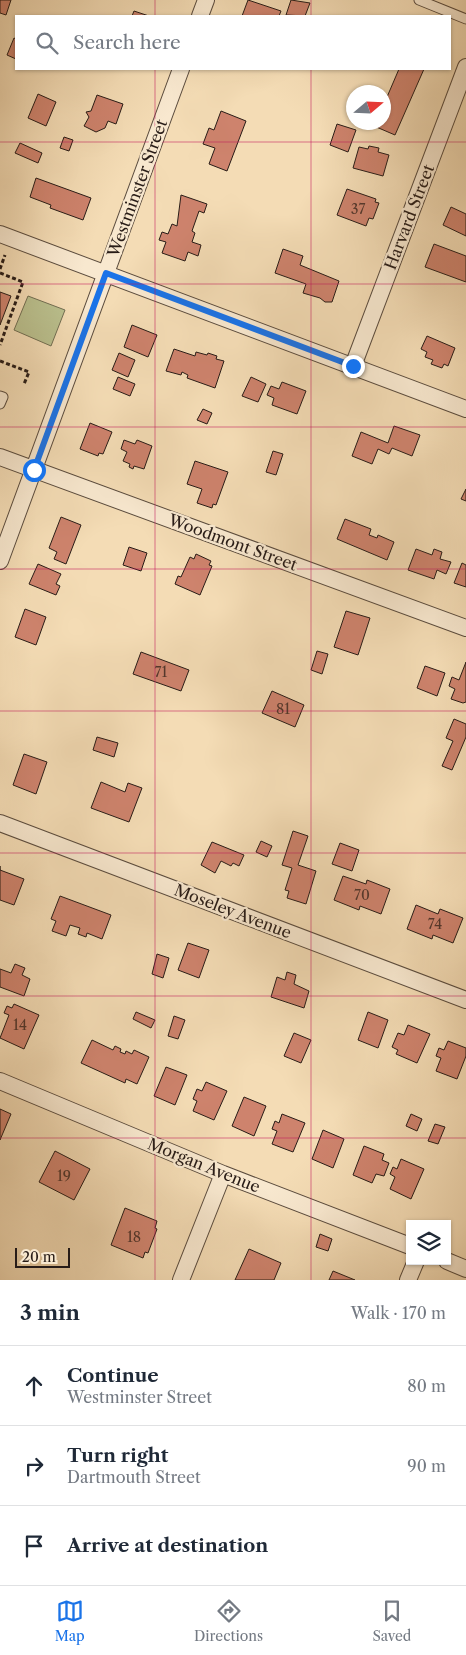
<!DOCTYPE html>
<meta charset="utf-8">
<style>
:root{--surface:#fff;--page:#f6f6f7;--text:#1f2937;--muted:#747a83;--line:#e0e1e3;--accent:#1a73e8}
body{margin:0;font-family:"Libre Caslon Text",serif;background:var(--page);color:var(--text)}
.controls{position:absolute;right:15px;bottom:15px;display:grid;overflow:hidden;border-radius:0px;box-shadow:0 1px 4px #0004}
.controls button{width:45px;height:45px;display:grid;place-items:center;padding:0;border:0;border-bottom:1px solid var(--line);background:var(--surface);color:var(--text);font:25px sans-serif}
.compass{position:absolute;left:346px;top:85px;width:45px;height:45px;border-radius:50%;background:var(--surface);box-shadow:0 1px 4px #0004;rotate:71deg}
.scale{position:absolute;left:15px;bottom:12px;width:55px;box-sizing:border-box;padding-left:5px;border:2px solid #281c17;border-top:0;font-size:14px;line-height:18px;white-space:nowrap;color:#281c17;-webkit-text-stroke:4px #f8e8cf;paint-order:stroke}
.stop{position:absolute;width:15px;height:15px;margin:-11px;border:4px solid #1a73e8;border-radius:50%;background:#fff}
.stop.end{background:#1a73e8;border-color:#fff;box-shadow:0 1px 5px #0008}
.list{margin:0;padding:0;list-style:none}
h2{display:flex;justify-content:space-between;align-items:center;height:65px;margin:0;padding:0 20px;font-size:21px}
h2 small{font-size:16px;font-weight:400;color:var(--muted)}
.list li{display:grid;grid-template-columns:32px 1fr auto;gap:15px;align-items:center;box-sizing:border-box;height:80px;padding:0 20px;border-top:1px solid var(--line)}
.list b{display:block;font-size:19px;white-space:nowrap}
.list p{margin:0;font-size:16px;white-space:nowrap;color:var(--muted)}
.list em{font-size:16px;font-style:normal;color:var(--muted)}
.icon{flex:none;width:28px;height:28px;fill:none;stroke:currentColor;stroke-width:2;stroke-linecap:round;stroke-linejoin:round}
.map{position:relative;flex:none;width:466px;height:1280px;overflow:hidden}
.search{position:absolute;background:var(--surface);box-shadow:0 1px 4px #0004;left:15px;right:15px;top:15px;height:55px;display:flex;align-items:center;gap:12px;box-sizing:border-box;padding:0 18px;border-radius:0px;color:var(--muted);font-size:19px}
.sheet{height:305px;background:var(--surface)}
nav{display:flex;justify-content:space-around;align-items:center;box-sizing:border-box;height:70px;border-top:1px solid var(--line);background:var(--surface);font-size:14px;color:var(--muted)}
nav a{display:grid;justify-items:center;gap:2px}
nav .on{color:var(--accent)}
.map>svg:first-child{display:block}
.green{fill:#bac08e;stroke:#716e52}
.building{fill:#ce836d;stroke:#281c17}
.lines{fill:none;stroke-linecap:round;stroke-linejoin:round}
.lane-casing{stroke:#5b4c3e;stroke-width:11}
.street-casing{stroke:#5b4c3e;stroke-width:18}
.path{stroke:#281c17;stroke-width:3;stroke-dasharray:4 2.5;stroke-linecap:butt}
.lane{stroke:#f8e8cf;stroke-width:9}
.street{stroke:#f8e8cf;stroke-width:16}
.route{stroke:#1a73e8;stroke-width:6}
.grid{fill:none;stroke:#c2185b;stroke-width:1;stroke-opacity:0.55}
.labels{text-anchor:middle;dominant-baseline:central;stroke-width:4.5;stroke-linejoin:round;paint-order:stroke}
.number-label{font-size:14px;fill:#52362c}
.street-label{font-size:16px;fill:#281c17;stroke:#f8e8cf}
</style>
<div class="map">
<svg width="466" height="1280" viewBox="0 0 466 1280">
<rect width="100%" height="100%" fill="#f4dcb5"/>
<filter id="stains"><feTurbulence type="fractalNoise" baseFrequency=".004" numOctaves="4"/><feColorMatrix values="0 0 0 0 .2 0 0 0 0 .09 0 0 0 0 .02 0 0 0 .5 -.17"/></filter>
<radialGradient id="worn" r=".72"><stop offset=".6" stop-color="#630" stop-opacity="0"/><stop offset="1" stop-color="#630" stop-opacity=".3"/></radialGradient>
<!-- green -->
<path class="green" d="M28 296 65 310 51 346 14 330Z"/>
<!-- building -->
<path class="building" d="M0 0H11L6 15 0 13Z
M248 0 281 11 279 16H242Z
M291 0 310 3 305 16 286 15Z
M134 11 149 16H132Z
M14 38 16 39V59L7 55Z
M399 69H424L395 135 374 126 375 122H384V104Z
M38 94 56 102 46 126 28 118Z
M97 95 123 104 116 124 108 121 105 128 96 132 84 126 89 117 86 112 91 111Z
M221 111 246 121 227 171 209 164 215 148 203 144 209 128 214 130Z
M337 124 356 130 348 152 330 145Z
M64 137 73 140 69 151 60 148Z
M20 143 42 153 38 163 15 153Z
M369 146 379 148 378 152 389 155 383 176 353 168 359 147 368 149Z
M36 178 91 198 83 220 50 208 51 205 30 197Z
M347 189 376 199 375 202 379 203 373 219 369 218 366 226 337 215Z
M181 195 207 204 204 213 199 211 192 231 195 233 192 242 201 245 198 256 188 252 185 261 162 253 166 242 159 240 162 232 168 234 172 224 177 226Z
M451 207 466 214V236L443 225Z
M434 244 466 256V282L425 267Z
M283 249 303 256 300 265 339 281 332 302H325L320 298 303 293 306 284 275 273Z
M0 292 11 296 0 325Z
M132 325 157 335 148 357 124 347Z
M427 336 455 348 448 366 444 364 442 368 431 364 433 360 425 357 427 352 421 349Z
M174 349 195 356 196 352 207 355 208 353 217 356 216 359 224 361 215 388 187 378 188 375 182 372 181 375 166 371Z
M119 353 135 360 128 377 112 370Z
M118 377 135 384 130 396 113 389Z
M251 377 266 384 258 402 242 396Z
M282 382 306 391 297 414 272 405 274 398 267 395 271 386 279 389Z
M203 409 212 413 207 424 197 420Z
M90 423 112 432 103 454 99 453 98 456 80 449Z
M394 426 420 435 412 456 392 448 389 454 378 449 372 464 352 456 361 432 388 443Z
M124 440 135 444 137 440 152 446 144 469 134 466 133 469 129 467 130 464 123 461 127 452 121 449Z
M273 451 283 454 276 475 266 472Z
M195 461 228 472 216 505 213 504 212 508 197 503 202 489 187 484Z
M466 489V501L461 499Z
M61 517 81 525 66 564 54 559 57 552 49 548Z
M345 519 371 529 369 535 377 538 378 535 394 542 387 560 337 539Z
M129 547 147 553 141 571 123 565Z
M416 549 432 555 434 549 442 552 440 559 451 562 446 574 437 570 434 579 408 570Z
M196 554 211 561 209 565 212 566 200 595 175 584 178 576 181 577 190 557 194 559Z
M462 563 466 565V587L454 583Z
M38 564 61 574 56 584 60 586 56 595 29 584Z
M25 609 46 617 36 645 15 637Z
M346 611 370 618 358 655 334 647Z
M317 651 328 654 322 674 311 670Z
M141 652 189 670 181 691 133 674Z
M466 662V702L463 703 451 699 455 689 449 686 452 677 459 680Z
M425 666 445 673 437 696 417 688Z
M272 691 304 705 295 727 262 713Z
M454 719 466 724V737L452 770 442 766 453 741 446 738Z
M97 737 118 743 114 757 93 750Z
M24 754 47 762 36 794 13 785Z
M101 782 125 792 128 783 142 788 129 822 91 808Z
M293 831 308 836 298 865 316 871 306 904 287 898 289 891 285 890 292 868 282 865Z
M261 841 272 846 267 857 256 852Z
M212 842 244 855 239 866 233 863 231 866 221 861 215 873 201 865Z
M340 843 359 850 352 871 332 864Z
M0 866V870L24 879 14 905 0 900Z
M343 876 366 884 367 880 390 889 381 914 360 906 359 910 334 900Z
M60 896 111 915 102 939 87 933 86 937 78 934 80 928 70 925 66 936 52 931 56 921 51 919Z
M416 905 438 914 440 909 463 918 453 943 433 935 432 939 407 929Z
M188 943 209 950 199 978 178 970Z
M157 954 169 958 163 978 152 974Z
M15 964 25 968 22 975 30 979 24 996 0 987V969L11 973Z
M287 972 296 975 294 984 309 991 304 1008 271 997 277 977 285 980Z
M14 1004 39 1015 24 1049 0 1038 9 1015 4 1013 7 1006 12 1008Z
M136 1012 155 1020 151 1028 133 1019Z
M368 1012 388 1020 378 1048 358 1040Z
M174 1016 185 1020 178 1039 168 1036Z
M408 1025 430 1034 417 1063 396 1054 398 1050 392 1047 398 1033 404 1035Z
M294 1033 311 1040 301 1063 284 1056Z
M92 1040 113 1050 115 1046 121 1049 120 1052 125 1054 126 1051 132 1054 134 1050 149 1057 137 1084 126 1079 125 1083 81 1063Z
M448 1041 466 1048V1056L457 1079 436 1071 441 1058 436 1056 439 1048 444 1050Z
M166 1067 187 1075 175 1105 154 1096Z
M206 1082 227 1091 214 1120 193 1111 197 1101 193 1099 197 1089 202 1091Z
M244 1097 266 1106 254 1136 232 1126Z
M0 1109 11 1114 0 1140Z
M282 1114 305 1123 293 1152 272 1144 277 1131 272 1129 275 1121 279 1123Z
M411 1114 422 1119 417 1131 406 1126Z
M435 1124 445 1127 438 1144 428 1141Z
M323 1130 344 1139 333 1168 312 1159Z
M364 1146 384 1154 382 1160 389 1163 384 1176 376 1174 372 1183 353 1175Z
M55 1151 90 1169 74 1200 39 1182Z
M401 1159 424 1169 411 1199 390 1189 395 1177 390 1174 393 1167 397 1169Z
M125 1208 157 1221 155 1228 157 1229 148 1253 145 1252 143 1258 111 1245Z
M320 1234 332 1239 328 1251 316 1247Z
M249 1249 281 1263 274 1280H235Z
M333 1271 355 1280H329Z"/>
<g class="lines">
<defs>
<path id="lane" d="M419 0 466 19
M0 396 3 397 0 404"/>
<path id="street" d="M200 16 206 0
M0 234 466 409
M353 366 466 67
M0 457 466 628
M0 561 181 69
M0 823 466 1000
M0 1081 223 1174 410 1246
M447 1261 466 1269
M181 1280 223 1174
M408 1280 416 1261"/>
</defs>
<!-- lane casing -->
<use href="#lane" class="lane-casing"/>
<!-- street casing -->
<use href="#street" class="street-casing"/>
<!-- path -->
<path class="path" d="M0 269 5 255
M0 273 23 282 0 345
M0 361 29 372 24 384"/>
<!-- lane -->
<use href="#lane" class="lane"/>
<!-- street -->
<use href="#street" class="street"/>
</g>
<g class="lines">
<!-- route -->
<path class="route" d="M34 470 106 273 353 366"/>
</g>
<!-- grid -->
<path class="grid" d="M155 0V16M311 0V16M155 69V1280M311 69V1280M0 142H466M0 284H466M0 427H466M0 569H466M0 711H466M0 853H466M0 996H466M0 1138H466"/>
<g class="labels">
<!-- number labels -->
<g class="number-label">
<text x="358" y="209">37</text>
<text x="161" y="672">71</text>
<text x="283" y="709">81</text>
<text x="362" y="895">70</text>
<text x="435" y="924">74</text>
<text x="20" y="1025">14</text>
<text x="64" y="1176">19</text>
<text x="134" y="1237">18</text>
</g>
<!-- street labels -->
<g class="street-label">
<text transform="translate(137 188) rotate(-70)">Westminster Street</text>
<text transform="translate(409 217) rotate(-69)">Harvard Street</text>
<text transform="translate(233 542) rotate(20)">Woodmont Street</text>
<text transform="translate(233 911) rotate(21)">Moseley Avenue</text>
<text transform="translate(204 1165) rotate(22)">Morgan Avenue</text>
</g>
</g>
<rect width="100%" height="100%" filter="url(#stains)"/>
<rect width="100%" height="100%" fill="url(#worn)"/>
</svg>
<div class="controls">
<button><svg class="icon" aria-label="layers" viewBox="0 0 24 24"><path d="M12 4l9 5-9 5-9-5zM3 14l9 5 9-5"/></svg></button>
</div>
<svg class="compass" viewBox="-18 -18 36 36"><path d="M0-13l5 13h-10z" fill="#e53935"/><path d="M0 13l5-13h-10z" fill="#747a83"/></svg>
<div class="scale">20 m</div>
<div class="stop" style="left:34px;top:470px"></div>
<div class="stop end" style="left:353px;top:366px"></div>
<div class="search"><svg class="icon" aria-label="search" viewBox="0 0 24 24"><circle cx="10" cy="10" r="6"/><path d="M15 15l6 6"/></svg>Search here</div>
</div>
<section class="sheet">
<h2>3 min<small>Walk · 170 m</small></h2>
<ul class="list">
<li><svg class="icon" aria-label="ahead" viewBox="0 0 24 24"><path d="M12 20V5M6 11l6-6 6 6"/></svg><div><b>Continue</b><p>Westminster Street</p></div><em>80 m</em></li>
<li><svg class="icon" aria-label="right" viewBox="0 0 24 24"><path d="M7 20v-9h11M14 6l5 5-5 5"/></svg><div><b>Turn right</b><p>Dartmouth Street</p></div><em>90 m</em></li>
<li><svg class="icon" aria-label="arrive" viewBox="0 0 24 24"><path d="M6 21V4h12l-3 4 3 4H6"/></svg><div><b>Arrive at destination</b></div></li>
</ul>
</section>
<nav>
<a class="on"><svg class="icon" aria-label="map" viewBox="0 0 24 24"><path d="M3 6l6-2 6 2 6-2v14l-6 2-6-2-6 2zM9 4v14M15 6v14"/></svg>Map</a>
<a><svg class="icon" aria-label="directions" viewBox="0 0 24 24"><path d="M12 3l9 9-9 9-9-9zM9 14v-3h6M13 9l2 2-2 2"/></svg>Directions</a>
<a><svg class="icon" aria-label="saved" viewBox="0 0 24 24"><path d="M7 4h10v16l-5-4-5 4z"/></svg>Saved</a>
</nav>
